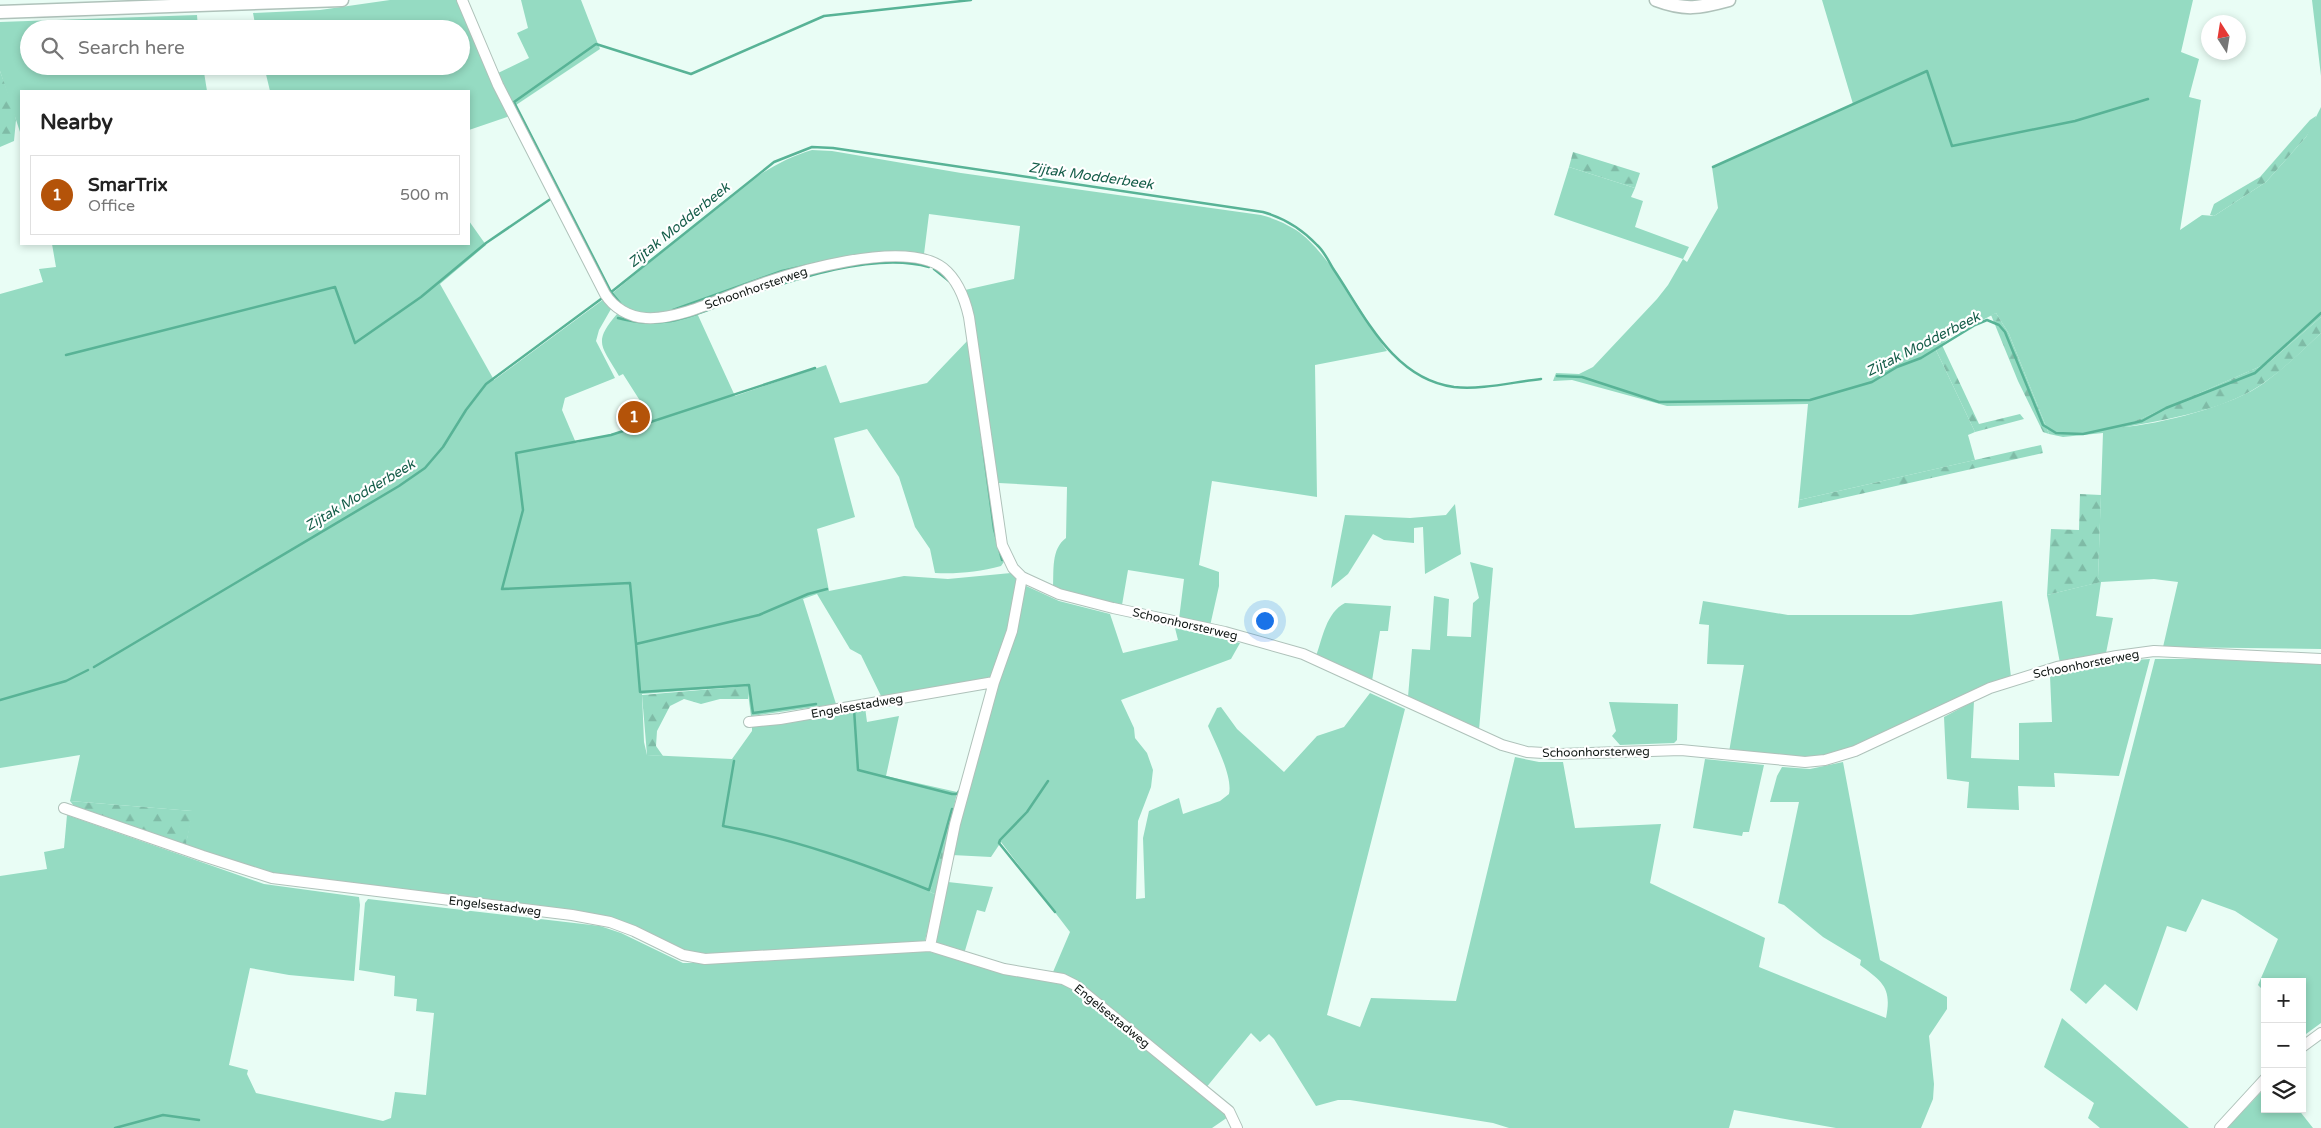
<!DOCTYPE html>
<meta charset="utf-8">
<style>
:root{--surface:#fff;--page:#f6f6f6;--text:#222;--muted:#767676;--line:#e0e0e0;--accent:#b45309}
body{margin:0;font-family:"Varela Round",sans-serif;background:var(--page);color:var(--text)}
.controls{position:absolute;right:15px;bottom:15px;display:grid;overflow:hidden;border-radius:0px;box-shadow:0 2px 8px #0003}
.controls button{width:45px;height:45px;display:grid;place-items:center;padding:0;border:0;border-bottom:1px solid var(--line);background:var(--surface);color:var(--text);font:25px sans-serif}
.compass{position:absolute;left:2201px;top:15px;width:45px;height:45px;border-radius:50%;background:var(--surface);box-shadow:0 2px 8px #0003;rotate:348deg}
.you{position:absolute;left:1264px;top:620px;width:18px;height:18px;margin:-12px;border:4px solid #fff;border-radius:50%;background:#1a73e8;box-shadow:0 0 0 8px #1a73e833}
.badge{display:grid;place-items:center;width:32px;height:32px;border-radius:50%;background:var(--accent);color:#fff;font-size:16px;font-weight:700}
.pin{position:absolute;translate:-50% -50%;border:2px solid #fff;box-shadow:0 1px 5px #0006}
.list{margin:0;padding:0;list-style:none}
h2{display:flex;justify-content:space-between;align-items:center;height:65px;margin:0;padding:0 20px;font-size:21px}
h2 small{font-size:16px;font-weight:400;color:var(--muted)}
.list li{display:grid;grid-template-columns:32px 1fr auto;gap:15px;align-items:center;box-sizing:border-box;height:80px;margin:0 10px 10px;padding:0 10px;border:1px solid var(--line);border-radius:0px}
.list b{display:block;font-size:19px;white-space:nowrap}
.list p{margin:0;font-size:16px;white-space:nowrap;color:var(--muted)}
.list em{font-size:16px;font-style:normal;color:var(--muted)}
.icon{flex:none;width:28px;height:28px;fill:none;stroke:currentColor;stroke-width:2;stroke-linecap:round;stroke-linejoin:round}
.map{position:relative;flex:none;width:2321px;height:1128px;overflow:hidden}
.search{position:absolute;background:var(--surface);box-shadow:0 2px 8px #0003;left:20px;top:20px;width:450px;height:55px;display:flex;align-items:center;gap:12px;box-sizing:border-box;padding:0 18px;border-radius:28px;color:var(--muted);font-size:19px}
.panel{position:absolute;background:var(--surface);box-shadow:0 2px 8px #0003;left:20px;top:90px;width:450px;height:155px;border-radius:0px}
.map>svg:first-child{display:block}
.grass{fill:#95dbc2}
.forest{fill:url(#forest-firs)}
.lines{fill:none;stroke-linecap:round;stroke-linejoin:round}
.stream{stroke:#58b396;stroke-width:2.5}
.minor-casing{stroke:#afc2ba;stroke-width:12}
.tertiary-casing{stroke:#afc2ba;stroke-width:15}
.minor{stroke:#fff;stroke-width:10}
.tertiary{stroke:#fff;stroke-width:12}
.labels{text-anchor:middle;dominant-baseline:central;stroke-width:4.5;stroke-linejoin:round;paint-order:stroke}
.street-label{font-size:12px;fill:#101714;stroke:#fff}
.water-label{font-size:14px;font-style:italic;fill:#165e4a;stroke:#fff}
</style>
<div class="map">
<svg width="2321" height="1128" viewBox="0 0 2321 1128">
<defs>
<pattern id="forest-firs" width="22" height="20" patternUnits="userSpaceOnUse" patternTransform="scale(1.25)"><rect width="22" height="20" fill="#95dbc2"/><path d="M5 1l3.5 6h-7zM16 11l3.5 6h-7z" fill="#7fbba6"/></pattern>
</defs>
<rect width="100%" height="100%" fill="#e9fdf5"/>
<!-- grass -->
<path class="grass" d="M390 0H457L482 59 510 116 469 130V91H270L264 66H461V29H256L253 13 320 10Z
M521 0H581L600 49 513 107 496 74 529 58 517 33 528 28Z
M1822 0H2193L2181 52 2199 59 2189 97 2201 100 2180 230 2202 215 2214 216 2266 182 2306 137 2321 107V317L2268 363 2122 427C2158 425 2235 405 2264 383 2284 368 2303 350 2321 333V649L2163 647 2178 582 2154 579 2101 582 2096 616 2113 618 2106 653 2060 663 2047 595 2100 582 2098 578 2103 433 2063 437 2049 434 2009 334 1996 313 1950 337 1936 350 1975 432 1968 435 1975 460 1799 500 1808 404 1667 406 1572 380 1553 381 1556 373 1579 374 1593 367 1657 299 1668 285 1683 259 1554 215 1569 167 1635 188 1631 197 1643 201 1635 227 1689 247 1683 259 1687 262 1718 208 1712 167 1853 104Z
M2312 0H2321V76Z
M197 15 198 29H29V66H203L207 91H21V135L0 71V22Z
M812 150 832 151 961 173 1261 215C1273 218 1285 223 1296 230 1328 251 1364 318 1387 351L1315 365 1317 497 1212 481 1199 565 1219 572V586L1210 626 1179 619 1184 579 1128 570 1122 605 1053 588C1054 570 1051 549 1066 538L1067 487 999 483 993 463 965 290 1014 279 1020 226 929 214 924 254 923 255 853 258 688 308 655 315 631 312 609 296C637 273 666 249 694 226 730 196 767 163 812 150Z
M469 221 486 245 440 284 494 380 604 299 611 309 599 330 596 341 615 378 565 398 562 410 576 443 650 424 644 407 623 374 619 376C602 346 592 343 617 314L628 316 696 311 735 396 826 365 840 403 927 383 970 338 1006 559 1001 566C979 572 958 574 935 573L930 549 915 527 899 477 867 429 834 438 855 517 817 529 829 591 904 576 948 579 1011 573 1017 579 1015 602 992 678 882 698 861 655 850 649 817 594 803 599 836 704 751 716 747 686 642 694 644 742 647 755 732 759 752 731V723L865 707 867 722 899 716 886 776 957 792 945 852 930 892 937 895 924 944 692 959 609 918 589 913 522 908 280 880 185 850 192 811 70 801 80 755 0 768V294L43 282 39 269 56 267 52 244H469Z
M1455 504 1461 554 1425 574 1423 527 1414 528V543L1384 540 1373 534 1348 574 1331 588 1345 515 1410 518 1446 515Z
M1470 562 1493 568 1479 730 1408 697 1412 649 1430 650 1434 596 1449 599 1447 636 1471 637 1473 603 1479 598Z
M1024 585 1059 601 1110 614 1123 653 1178 640 1175 628 1240 643 1231 659 1121 700 1134 728 1135 738 1147 753 1153 770 1151 787 1138 821 1136 899 1145 898 1143 838 1149 811 1179 798 1183 814 1220 801 1229 794C1233 776 1215 743 1208 726L1217 708 1221 707 1237 729 1284 772 1317 736 1344 727 1370 693 1405 709 1327 1015 1360 1027 1371 998 1456 1001 1515 757 1539 762H1563L1575 828 1661 824 1650 883 1765 938 1759 967 1886 1018C1892 988 1883 982 1860 965L1861 960 1823 937 1784 905 1778 903 1799 802H1770L1777 776 1782 767 1810 769 1843 762 1880 960 1947 997V1009L1929 1036 1934 1084 1933 1099 1921 1128H1836L1734 1110 1729 1128H1509L1493 1123 1350 1100H1338L1316 1106 1274 1039 1269 1034 1260 1042 1251 1033 1205 1089 1062 974 1053 972 1070 932 1001 842 991 857 952 855 955 832Z
M1703 601 1788 615H1911L2002 601 2011 677 1874 741 1815 759 1729 752 1744 665 1707 664 1709 625 1699 624Z
M1345 603 1391 606 1388 631H1380L1372 681 1316 656C1323 637 1326 613 1345 603Z
M2150 659 2119 776 2054 773 2055 787 2018 786 2019 810 1967 808 1969 782 1947 779 1944 717 1974 701 1971 758 2019 760V723L2052 722 2050 676 2115 661Z
M2155 659H2321V1023L2306 1034 2302 1031V982H2265V992L2258 985 2278 939 2235 911 2202 899 2186 932 2167 926 2137 1011 2105 984 2086 1004 2070 990Z
M1609 702 1678 704 1677 740 1674 743 1620 745 1612 736 1616 731Z
M1705 759 1764 765 1749 832H1743L1742 836 1693 828Z
M67 815 264 884 359 897 360 905 354 981 289 975 250 968 229 1065 248 1070 247 1074 256 1093 383 1121 391 1118 395 1092 426 1095 434 1013 416 1011 417 999 394 996 395 976 359 970 365 903 368 899 600 926 621 933 683 963H715L924 950 1010 975 1051 979 1067 984 1228 1117 1212 1128H0V876L47 869 44 852 64 848Z
M948 882 993 887 985 912 977 910 964 954 939 947 935 942Z
M2062 1018 2189 1128H2100L2088 1118 2094 1103 2044 1067Z
M2265 1088V1109H2298L2313 1128H2227Z"/>
<!-- forest -->
<path class="forest" d="M0 71 14 110 16 120 14 141 0 147Z
M2316 116 2315 123 2306 137 2266 182 2214 216 2210 215 2214 204 2260 177 2310 120Z
M1573 152 1640 173 1635 188 1569 167Z
M1996 313 2009 334 2049 434 2043 432 2018 381 1991 315Z
M2321 317V333C2300 353 2276 377 2251 391 2214 412 2160 421 2119 428L2268 363Z
M1942 345 1979 424 2020 414 2024 419 1975 432 1936 350Z
M2041 445 2043 453 1798 508 1799 500Z
M2080 494 2101 495 2098 578 2101 582 2047 595 2051 529 2079 530Z
M748 686V699H720L701 704 684 699 670 706 657 731 656 746 663 756 647 755 642 695Z
M70 801 193 811 185 850 80 814Z
M942 851 945 852 937 895 930 892Z"/>
<g class="lines">
<!-- stream -->
<path class="stream" d="M1713 167 1927 71 1952 146 2075 121 2148 99
M934 269 949 281
M610 293 774 162 812 147 833 148 1263 212C1284 218 1302 229 1317 245 1324 251 1329 262 1334 270 1365 316 1393 379 1454 387 1482 390 1513 382 1541 379
M620 303 611 292 514 102 596 44 691 74 824 16 971 0
M725 303C781 284 871 250 929 267
M673 310 782 271 831 260
M618 318C655 328 679 321 713 308
M66 355 335 287 355 343 421 297 486 243 552 198
M815 368 611 435 516 453 523 510 502 589 630 583 636 644 759 615 808 594 827 589
M1557 376 1582 377 1659 402 1810 400 1872 382 1897 367 1921 358 1975 325 1987 320 1999 325 2005 332 2043 425 2056 433 2083 434 2142 421 2166 408 2255 373 2321 313
M983 447 994 529 1002 560
M636 644 640 692 749 685 753 713 816 704
M94 667 399 486 425 468 443 447 466 410 486 384 601 299
M0 700 66 681 88 670
M854 709 858 770 952 794H957L959 791
M734 761 723 826C794 839 862 863 929 890L952 809
M1048 781 1027 812 1000 840 999 843 1055 912
M115 1128 163 1115 199 1120"/>
<defs>
<path id="minor" d="M462 0 498 85 605 294C614 308 629 317 646 318 677 320 718 300 747 289 790 273 904 238 943 268 958 280 965 299 969 317L1002 545 1013 568 1022 577 1059 594 1113 608 1225 632 1303 654 1502 745 1527 752 1560 754 1681 750 1805 762 1825 760 1855 751 1990 688 2057 667 2117 656 2154 651 2321 659
M749 722 780 719 994 682
M64 808 203 856 272 878 572 915 610 922 634 931 683 955 705 959 930 946 1004 969 1063 979 1075 985 1229 1111 1237 1128
M930 946 955 824 994 682 1012 631 1022 577
M2302 1047 2321 1033
M2220 1128 2265 1079"/>
<path id="tertiary" d="M1656 0C1685 11 1700 8 1729 0
M0 12 342 0"/>
</defs>
<!-- minor casing -->
<use href="#minor" class="minor-casing"/>
<!-- tertiary casing -->
<use href="#tertiary" class="tertiary-casing"/>
<!-- minor -->
<use href="#minor" class="minor"/>
<!-- tertiary -->
<use href="#tertiary" class="tertiary"/>
</g>
<g class="labels">
<!-- street labels -->
<g class="street-label">
<text transform="translate(756 288) rotate(-19)">Schoonhorsterweg</text>
<text transform="translate(1185 624) rotate(13)">Schoonhorsterweg</text>
<text transform="translate(2086 664) rotate(-11)">Schoonhorsterweg</text>
<text transform="translate(857 706) rotate(-10)">Engelsestadweg</text>
<text transform="translate(1596 752) rotate(-1)">Schoonhorsterweg</text>
<text transform="translate(495 906) rotate(7)">Engelsestadweg</text>
<text transform="translate(1112 1016) rotate(39)">Engelsestadweg</text>
</g>
<!-- water labels -->
<g class="water-label">
<text transform="translate(1091 176) rotate(8)">Zijtak Modderbeek</text>
<text transform="translate(679 225) rotate(-39)">Zijtak Modderbeek</text>
<text transform="translate(1923 344) rotate(-27)">Zijtak Modderbeek</text>
<text transform="translate(360 495) rotate(-31)">Zijtak Modderbeek</text>
</g>
</g>
</svg>
<div class="controls">
<button>+</button>
<button>−</button>
<button><svg class="icon" aria-label="layers" viewBox="0 0 24 24"><path d="M12 4l9 5-9 5-9-5zM3 14l9 5 9-5"/></svg></button>
</div>
<svg class="compass" viewBox="-18 -18 36 36"><path d="M0-13l5 13h-10z" fill="#e53935"/><path d="M0 13l5-13h-10z" fill="#767676"/></svg>
<div class="you"></div>
<div class="pin badge" style="left:634px;top:417px">1</div>
<div class="search"><svg class="icon" aria-label="search" viewBox="0 0 24 24"><circle cx="10" cy="10" r="6"/><path d="M15 15l6 6"/></svg>Search here</div>
<section class="panel">
<h2>Nearby<small></small></h2>
<ul class="list">
<li><span class="badge">1</span><div><b>SmarTrix</b><p>Office</p></div><em>500 m</em></li>
</ul>
</section>
</div>
